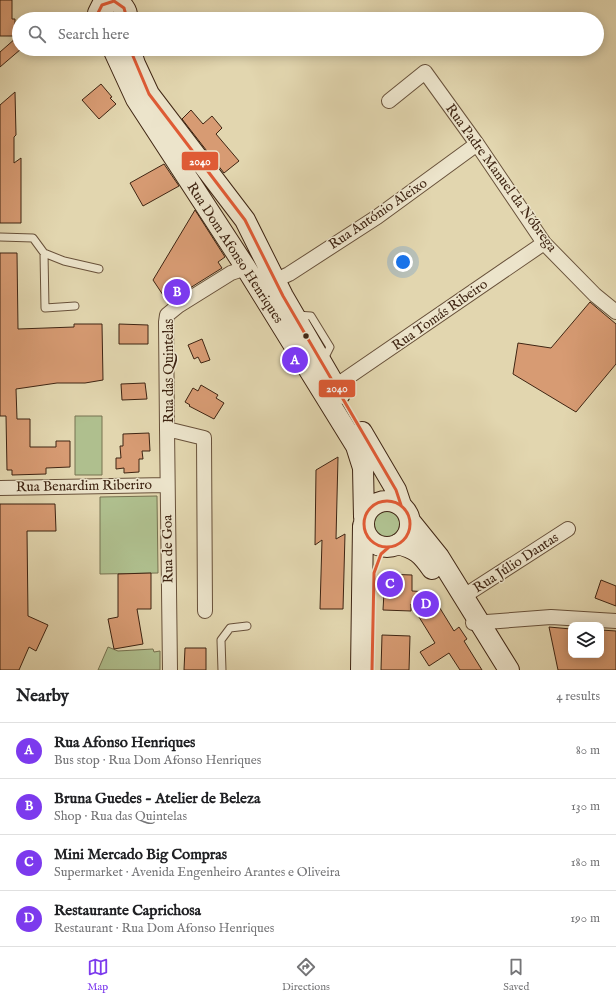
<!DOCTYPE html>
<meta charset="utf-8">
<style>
:root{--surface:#fff;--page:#f2f2f2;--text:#202124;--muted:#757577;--line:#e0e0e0;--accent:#7c3aed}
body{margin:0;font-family:"IM FELL English",serif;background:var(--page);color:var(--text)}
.controls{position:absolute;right:12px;bottom:12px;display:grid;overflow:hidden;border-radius:8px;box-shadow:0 2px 10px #0003}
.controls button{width:36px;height:36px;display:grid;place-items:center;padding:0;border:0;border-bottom:1px solid var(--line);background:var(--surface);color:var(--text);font:20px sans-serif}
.you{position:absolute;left:403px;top:262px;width:14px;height:14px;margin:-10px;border:3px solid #fff;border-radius:50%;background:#1a73e8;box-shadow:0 0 0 6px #1a73e833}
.badge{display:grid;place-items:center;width:26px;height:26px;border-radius:50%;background:var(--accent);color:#fff;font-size:13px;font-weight:700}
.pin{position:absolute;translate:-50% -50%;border:2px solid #fff;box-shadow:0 1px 4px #0006}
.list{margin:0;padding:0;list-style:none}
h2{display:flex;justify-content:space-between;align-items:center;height:52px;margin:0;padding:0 16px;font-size:17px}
h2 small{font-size:13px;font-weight:400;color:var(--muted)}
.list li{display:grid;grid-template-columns:26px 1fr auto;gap:12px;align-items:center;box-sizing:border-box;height:56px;padding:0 16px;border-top:1px solid var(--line)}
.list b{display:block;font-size:15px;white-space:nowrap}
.list p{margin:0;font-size:13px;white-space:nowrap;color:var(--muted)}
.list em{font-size:13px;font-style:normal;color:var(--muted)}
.icon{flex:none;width:22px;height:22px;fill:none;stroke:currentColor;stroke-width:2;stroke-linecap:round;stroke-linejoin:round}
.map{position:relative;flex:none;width:616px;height:670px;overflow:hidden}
.search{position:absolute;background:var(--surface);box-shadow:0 2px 10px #0003;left:12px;right:12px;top:12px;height:44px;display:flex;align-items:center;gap:10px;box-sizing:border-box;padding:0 14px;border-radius:22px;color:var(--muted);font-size:15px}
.sheet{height:276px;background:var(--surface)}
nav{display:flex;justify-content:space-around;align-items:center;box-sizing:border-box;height:56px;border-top:1px solid var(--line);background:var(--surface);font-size:11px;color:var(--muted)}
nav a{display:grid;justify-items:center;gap:2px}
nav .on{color:var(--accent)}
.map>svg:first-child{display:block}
.green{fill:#afbf8e;stroke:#777250}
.building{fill:#d79b73;stroke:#3f2513}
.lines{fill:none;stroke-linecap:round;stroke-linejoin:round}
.lane-casing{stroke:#68513a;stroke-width:9}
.street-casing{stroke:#68513a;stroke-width:16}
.secondary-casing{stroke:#3f2513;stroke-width:22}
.lane{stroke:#ece4cb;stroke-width:7}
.street{stroke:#ece4cb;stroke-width:14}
.secondary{stroke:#ece4cb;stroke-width:20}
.bus-1-casing{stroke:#ece4cb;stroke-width:6}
.bus-1{stroke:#df5b35;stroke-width:3}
.bus-dot{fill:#3f2513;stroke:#ece4cb;stroke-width:1.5}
.labels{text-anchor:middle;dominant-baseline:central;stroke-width:3;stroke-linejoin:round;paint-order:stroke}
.street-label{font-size:14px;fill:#3f2513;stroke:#ece4cb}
.line-badge{stroke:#ece4cb;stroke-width:1.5}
.badge-label{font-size:11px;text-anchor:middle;font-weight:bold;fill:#fff}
</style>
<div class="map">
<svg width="616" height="670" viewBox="0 0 616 670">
<rect width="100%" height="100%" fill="#e2d6af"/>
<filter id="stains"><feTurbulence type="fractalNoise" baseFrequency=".005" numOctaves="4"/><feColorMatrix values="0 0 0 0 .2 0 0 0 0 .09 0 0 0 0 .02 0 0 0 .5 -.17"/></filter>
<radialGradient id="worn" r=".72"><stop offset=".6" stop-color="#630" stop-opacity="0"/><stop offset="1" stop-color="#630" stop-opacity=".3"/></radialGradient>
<!-- green -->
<path class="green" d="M75 416H102V475H75Z
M157 496 158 573 100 574V497Z
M370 524a17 17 0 1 1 34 0a17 17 0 1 1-34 0Z
M108 647 118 651 153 649 154 652 160 651V670H98Z"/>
<!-- building -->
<path class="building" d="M0 0H12V19H15V36H0Z
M16 38 19 44V49H21L0 67V52Z
M101 84 112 97 110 98 116 104 99 119 82 100Z
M15 92 16 135 14 137V163L21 158V223H0V105Z
M191 110 203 124 212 116 222 128 216 134 239 161 224 173 182 119Z
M164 164 179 186 143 206 130 183Z
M195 210 225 257 218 262 222 268 174 298 169 291 163 295 153 280Z
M0 253H17L18 329 74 327V324H102L103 380 85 383H57L16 389 17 419H30V447H56V441H70V467L46 468V474L12 475V470H7L6 416H0Z
M590 302 616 324V364L576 412 513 374 518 343 551 348Z
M119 324 148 325V344H119Z
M202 339 210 360 201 363 198 357 194 359 188 345Z
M145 383 147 399 122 400 121 384Z
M201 385 218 395 216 398 224 403 214 419 189 406 190 405 185 402 193 388 198 391Z
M149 433 150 451H142L143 459H139V472L124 473V468L116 469V458H121L120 446H123V434Z
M338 457 336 539 345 534 343 609H320L322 540 315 545 316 470Z
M0 504H55L56 531H27L28 616 48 625 36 651 29 647 19 670H0Z
M151 573V609H137L143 644 114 649 108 619 118 617V574Z
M385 574 412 575V591L430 592 454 631 459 627 467 639 464 641 482 670H460L449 653 429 666 420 652 435 643 411 604V611L383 610Z
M601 580 616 586V606L595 598Z
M549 627 571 629V655H601V630L616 631V670H558Z
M382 635 410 636 409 670H381Z
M185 648H206V670H184Z"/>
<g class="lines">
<defs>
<path id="lane" d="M0 237 33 238 44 253 64 261 99 269
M44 253 45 308 75 306
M297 315 311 316 330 347 324 359
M222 670 221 640 230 628 247 626"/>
<path id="street" d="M389 101 425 72 477 144 544 243 595 295 616 312
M276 280 289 274 377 217 477 144
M328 391 544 243
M167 429 170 670
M0 488 167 485
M464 596 568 529
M205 611 204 438 167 429 166 322 167 315 178 306 231 273 246 268
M473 623 551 617 616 621"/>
<path id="secondary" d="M98 19V13L102 5 114 1C123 4 128 10 127 19
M113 49 136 99 246 268 356 446 363 468 364 517
M130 49 135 64 149 94 245 220 283 296 340 394
M362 432 396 490 401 505
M364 524a23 23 0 1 1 46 0a23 23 0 1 1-46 0Z
M410 521 439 557 509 670
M398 544C416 549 421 553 432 569
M361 670 363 526"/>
</defs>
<!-- lane casing -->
<use href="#lane" class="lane-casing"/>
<!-- street casing -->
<use href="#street" class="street-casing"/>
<!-- secondary casing -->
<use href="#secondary" class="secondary-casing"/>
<!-- lane -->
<use href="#lane" class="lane"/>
<!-- street -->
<use href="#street" class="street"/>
<!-- secondary -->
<use href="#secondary" class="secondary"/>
<defs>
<path id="bus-1" d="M98 19V13L102 5 114 1 124 8 127 19
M130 49 149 94 245 220 283 296 396 490 401 505
M364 524a23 23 0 1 1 46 0a23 23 0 1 1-46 0Z
M372 670 374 573 381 554 389 547"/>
</defs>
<!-- bus-1 casing -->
<use href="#bus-1" class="bus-1-casing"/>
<!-- bus-1 -->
<use href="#bus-1" class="bus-1"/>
</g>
<!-- markers -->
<circle class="bus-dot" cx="306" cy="336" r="3.5"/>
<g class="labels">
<!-- street labels -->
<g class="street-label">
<text transform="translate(501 178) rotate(54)">Rua Padre Manuel da Nóbrega</text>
<text transform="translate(378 214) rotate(-34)">Rua António Aleixo</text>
<text transform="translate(235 253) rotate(57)">Rua Dom Afonso Henriques</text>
<text transform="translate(440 315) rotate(-35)">Rua Tomás Ribeiro</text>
<text transform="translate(169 371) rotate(-90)">Rua das Quintelas</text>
<text transform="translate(84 486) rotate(-1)">Rua Benardim Riberiro</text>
<text transform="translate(168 549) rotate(-91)">Rua de Goa</text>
<text transform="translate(516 563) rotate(-33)">Rua Júlio Dantas</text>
</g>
</g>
<g class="line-badge">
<rect x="181" y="151" width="38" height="20" rx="4" fill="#df5b35"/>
<rect x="318" y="379" width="38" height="19" rx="4" fill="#df5b35"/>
</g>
<g class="badge-label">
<text x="200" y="165">2040</text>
<text x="337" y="392">2040</text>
</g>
<rect width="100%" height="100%" filter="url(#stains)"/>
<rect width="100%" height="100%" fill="url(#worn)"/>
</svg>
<div class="controls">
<button><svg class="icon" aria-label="layers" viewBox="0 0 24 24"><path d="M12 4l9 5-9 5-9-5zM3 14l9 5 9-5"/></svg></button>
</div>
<div class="you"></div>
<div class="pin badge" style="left:295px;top:360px">A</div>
<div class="pin badge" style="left:177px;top:292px">B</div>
<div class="pin badge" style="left:390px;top:584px">C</div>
<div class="pin badge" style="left:426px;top:604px">D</div>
<div class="search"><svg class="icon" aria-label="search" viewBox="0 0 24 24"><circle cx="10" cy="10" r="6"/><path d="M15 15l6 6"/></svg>Search here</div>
</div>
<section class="sheet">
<h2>Nearby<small>4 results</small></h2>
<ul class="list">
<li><span class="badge">A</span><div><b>Rua Afonso Henriques</b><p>Bus stop · Rua Dom Afonso Henriques</p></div><em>80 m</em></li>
<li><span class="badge">B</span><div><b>Bruna Guedes - Atelier de Beleza</b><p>Shop · Rua das Quintelas</p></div><em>130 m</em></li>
<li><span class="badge">C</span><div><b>Mini Mercado Big Compras</b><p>Supermarket · Avenida Engenheiro Arantes e Oliveira</p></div><em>180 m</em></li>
<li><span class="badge">D</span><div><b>Restaurante Caprichosa</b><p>Restaurant · Rua Dom Afonso Henriques</p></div><em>190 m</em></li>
</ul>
</section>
<nav>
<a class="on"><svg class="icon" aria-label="map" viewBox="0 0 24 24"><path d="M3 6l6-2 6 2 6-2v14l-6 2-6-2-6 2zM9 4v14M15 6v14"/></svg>Map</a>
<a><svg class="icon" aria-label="directions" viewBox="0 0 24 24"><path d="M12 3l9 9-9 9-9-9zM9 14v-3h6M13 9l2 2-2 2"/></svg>Directions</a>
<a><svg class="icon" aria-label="saved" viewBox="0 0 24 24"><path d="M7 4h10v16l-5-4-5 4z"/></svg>Saved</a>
</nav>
